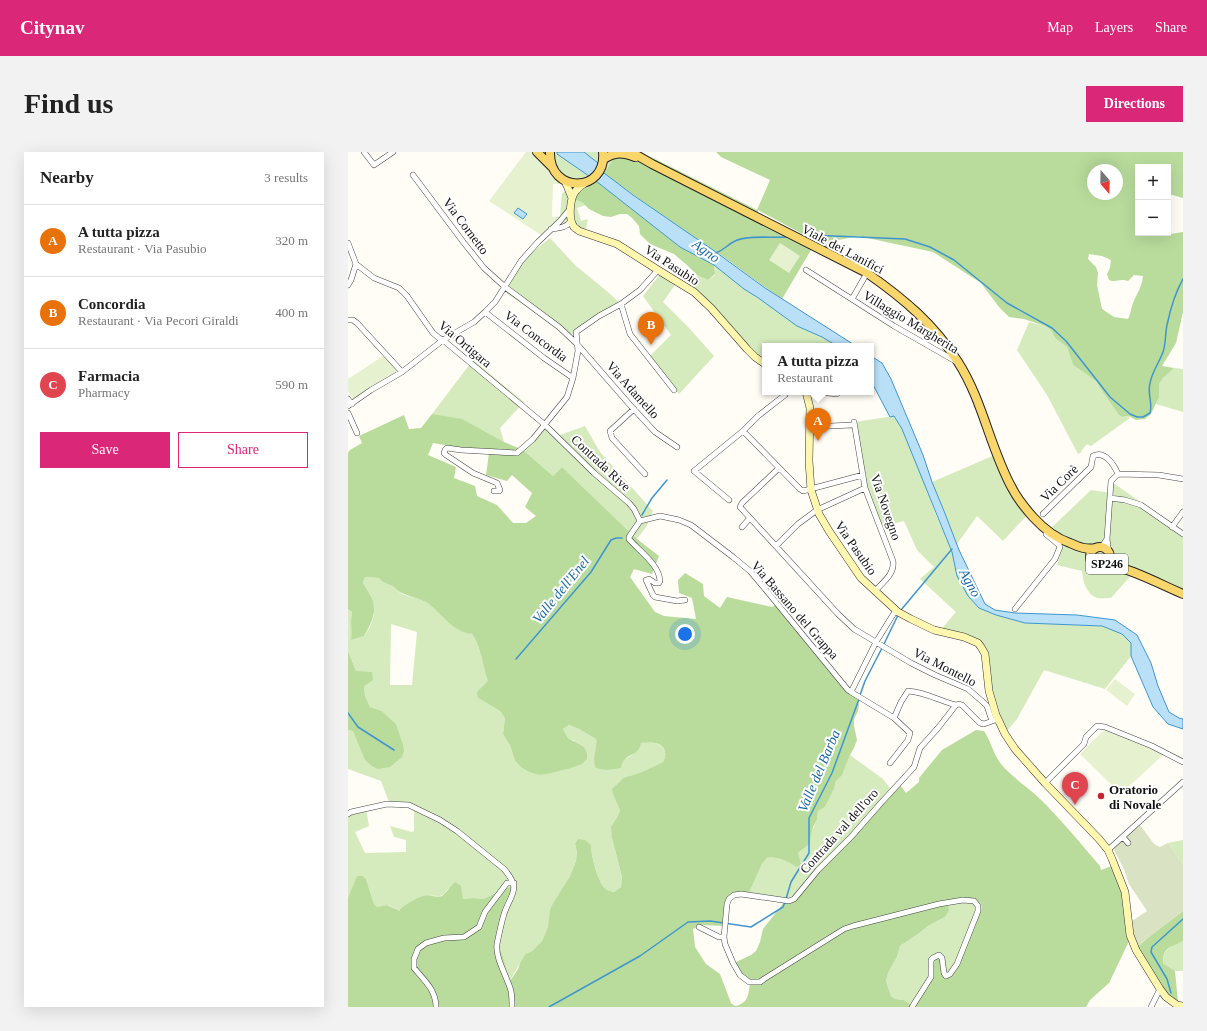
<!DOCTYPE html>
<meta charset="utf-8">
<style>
:root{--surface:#fff;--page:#f2f2f2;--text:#222;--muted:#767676;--line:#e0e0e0;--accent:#db2777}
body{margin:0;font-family:"Times New Roman",serif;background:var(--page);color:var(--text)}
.controls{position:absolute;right:12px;top:12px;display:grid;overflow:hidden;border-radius:0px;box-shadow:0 4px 16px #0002}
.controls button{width:36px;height:36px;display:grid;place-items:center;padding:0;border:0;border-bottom:1px solid var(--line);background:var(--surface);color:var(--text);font:20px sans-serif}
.compass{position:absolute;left:739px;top:12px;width:36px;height:36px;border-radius:50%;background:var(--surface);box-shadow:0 4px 16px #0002;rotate:160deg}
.you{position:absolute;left:337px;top:482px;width:14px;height:14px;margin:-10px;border:3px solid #fff;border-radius:50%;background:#1a73e8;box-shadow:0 0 0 6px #1a73e833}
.badge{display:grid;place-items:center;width:26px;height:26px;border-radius:50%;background:var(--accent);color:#fff;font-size:13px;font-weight:700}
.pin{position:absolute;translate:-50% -33px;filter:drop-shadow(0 1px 2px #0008)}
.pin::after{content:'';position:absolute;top:21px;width:14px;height:12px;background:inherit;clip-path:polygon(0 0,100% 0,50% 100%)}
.popup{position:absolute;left:414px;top:191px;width:112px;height:52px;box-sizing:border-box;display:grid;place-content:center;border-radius:0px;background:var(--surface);filter:drop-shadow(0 1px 3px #0005);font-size:13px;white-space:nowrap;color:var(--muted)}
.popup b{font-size:15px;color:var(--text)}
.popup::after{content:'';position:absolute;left:50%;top:100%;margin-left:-8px;border:8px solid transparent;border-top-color:var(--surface)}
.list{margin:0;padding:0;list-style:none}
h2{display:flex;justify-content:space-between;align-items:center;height:52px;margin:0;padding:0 16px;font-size:17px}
h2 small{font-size:13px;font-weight:400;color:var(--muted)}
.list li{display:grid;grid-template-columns:26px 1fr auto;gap:12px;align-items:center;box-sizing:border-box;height:72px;padding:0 16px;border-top:1px solid var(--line)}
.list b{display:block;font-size:15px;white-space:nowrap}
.list p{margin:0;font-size:13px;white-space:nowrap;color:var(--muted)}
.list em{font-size:13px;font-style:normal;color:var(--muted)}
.actions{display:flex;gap:8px;padding:12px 16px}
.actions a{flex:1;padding:9px 0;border:1px solid var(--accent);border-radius:0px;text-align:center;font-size:14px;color:var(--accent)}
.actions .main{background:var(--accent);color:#fff}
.map{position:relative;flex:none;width:835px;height:855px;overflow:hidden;border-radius:0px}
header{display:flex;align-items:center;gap:24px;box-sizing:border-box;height:56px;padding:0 20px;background:var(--accent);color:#fff}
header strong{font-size:19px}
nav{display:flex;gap:22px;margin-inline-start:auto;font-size:14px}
.intro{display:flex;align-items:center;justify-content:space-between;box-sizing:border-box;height:96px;padding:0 24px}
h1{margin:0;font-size:28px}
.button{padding:10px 18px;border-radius:0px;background:var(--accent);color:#fff;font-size:14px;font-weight:700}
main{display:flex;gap:24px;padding:0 24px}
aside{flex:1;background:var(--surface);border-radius:0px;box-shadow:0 4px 16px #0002}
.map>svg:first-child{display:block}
.green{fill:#d5ebbd;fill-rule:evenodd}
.forest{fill:#b9dc9c;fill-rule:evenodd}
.cemetery{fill:#d9e3c4}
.pitch{fill:#e6f2cf}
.water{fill:#b9e0f7;stroke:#3f96cf}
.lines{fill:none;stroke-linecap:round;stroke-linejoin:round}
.stream{stroke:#3f96cf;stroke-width:1.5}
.minor-casing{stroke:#444;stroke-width:6}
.secondary-casing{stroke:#333;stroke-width:8}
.primary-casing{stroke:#222;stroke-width:10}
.minor{stroke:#fff;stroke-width:5}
.secondary{stroke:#fff6b0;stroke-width:7}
.primary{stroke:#f9d66b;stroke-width:8}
.poi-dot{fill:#c4262e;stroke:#fff;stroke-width:1.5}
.labels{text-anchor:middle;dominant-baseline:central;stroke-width:4;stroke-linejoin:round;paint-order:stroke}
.shield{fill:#fff;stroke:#585858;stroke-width:1}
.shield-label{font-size:12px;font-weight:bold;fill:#111}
.street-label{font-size:13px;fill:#111;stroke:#fff}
.poi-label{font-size:13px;font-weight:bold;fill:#111;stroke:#fff;text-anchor:start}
.water-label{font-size:14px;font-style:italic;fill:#1768a6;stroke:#fff}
</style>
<header>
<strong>Citynav</strong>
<nav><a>Map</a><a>Layers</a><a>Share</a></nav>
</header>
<div class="intro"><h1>Find us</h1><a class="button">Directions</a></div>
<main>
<aside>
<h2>Nearby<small>3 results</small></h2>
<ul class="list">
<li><span class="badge" style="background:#e8710a">A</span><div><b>A tutta pizza</b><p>Restaurant · Via Pasubio</p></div><em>320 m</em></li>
<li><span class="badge" style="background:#e8710a">B</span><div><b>Concordia</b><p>Restaurant · Via Pecori Giraldi</p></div><em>400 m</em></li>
<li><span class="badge" style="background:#e0444e">C</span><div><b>Farmacia</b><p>Pharmacy</p></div><em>590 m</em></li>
</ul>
<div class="actions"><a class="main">Save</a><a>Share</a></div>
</aside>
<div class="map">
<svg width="835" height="855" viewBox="0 0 835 855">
<rect width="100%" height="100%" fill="#fffdf5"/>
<!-- green -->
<path class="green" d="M198 0H270L256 21 248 29 225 36 224 46 235 51 238 53 229 56 233 69 240 67 237 81 222 69 204 65H212L214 41 219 39 213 30Z
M202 86 228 114 255 136 271 150 220 185 184 158 155 139 177 106Z
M366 113 396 137 409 145 449 174 474 185 489 194H417V211L340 137 349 123 360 128 367 123Z
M313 121 329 130 315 150 341 176 366 204 331 242 301 205 323 183 295 144Z
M681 170 697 174 703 178 707 186 719 195 725 213 748 229 756 242 771 263 774 265 781 264 782 266 743 294 739 292 733 299 734 300 730 302 699 243 669 198Z
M125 208 176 250 152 276 156 290 114 268 84 262Z
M826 216 835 217V260L808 252C810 245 809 240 811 233 812 227 821 220 826 216Z
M546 264 554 277 564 299 588 363 604 400 609 424 631 456 648 463 677 471 754 474 774 482 783 491V504L757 537 696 518 669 567 657 581 650 568 633 495 620 486 591 480 608 460 572 427 586 415 569 398 556 369 531 375 522 351 507 270Z
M237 274 252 300 305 359 298 375 289 387 214 315 205 324 175 298 197 276 212 283Z
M649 302 681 361 655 389 629 364 609 392 584 330Z
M764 330 835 380V445L802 433 786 420 763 446C759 446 753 447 749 446 738 442 735 429 734 419L709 413 716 392 699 380 743 338 763 341Z
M17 425 31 426C35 431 38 431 44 434 48 436 50 440 54 442 62 445 70 446 78 450 93 460 105 479 124 482 133 494 135 515 141 529L135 535 130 546 152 559 157 566 155 582 159 589 162 593 167 609 174 616 181 620 191 623 220 617 227 589 220 586 215 577 221 573 231 577 248 587 249 593 248 616C257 619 263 618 273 616 275 604 278 608 285 602 289 600 291 595 293 591 301 590 315 589 317 601 318 603 316 608 315 610L294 620 275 626 268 633V647L272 658 264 686 274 725 273 735 266 740C263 739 261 739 259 738 250 733 243 703 243 693L227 692 229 700 228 709 222 724 205 751 200 774 197 782 194 789 184 799 177 802 161 830 152 796 153 779 149 740 136 747 125 746 114 747 113 734 100 737 95 743C90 745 87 743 82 744 71 744 62 751 52 757V759L40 753 29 755 26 752 18 727 0 746V663L18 657 21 674 7 680 17 701 58 700V688L46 685 42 674 64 680 66 679V656L42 653 33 629 0 617V578L5 579 10 589 48 572 34 559 22 555 17 544 16 534 8 519 0 499V457L4 460C2 469 4 478 3 488L16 484 22 475 26 463 22 442 15 431ZM43 472 69 480 64 533H42Z
M502 603 535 627 542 636 521 662 443 748 400 743 414 712 419 706C429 704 439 709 448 715L451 708 450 701 456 696 469 668 470 659 477 655 486 637 488 629 494 622Z
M835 688V712L820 691Z
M599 750H631L634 755 608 818 602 825 598 823 586 824 566 855 556 848 547 847 543 844 538 829 540 821 549 805 552 794 570 782 580 774 597 765Z
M835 789V819H827L815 811C816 794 823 796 835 789Z"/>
<!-- forest -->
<path class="forest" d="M270 0H293L409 58 422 28 373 5 368 0H835V46L821 42 820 45V15H790V81H813V82L816 83 835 80V160L828 191 814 214 826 216 815 226 811 232V245L803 262 797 267 788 268 781 264 774 265 771 263 756 242 748 229 725 213 719 195 707 186 703 178 697 174 676 167 661 165 651 155 633 131 585 100 510 84 490 88V101L410 58 409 69 463 98 434 147C410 131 388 113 364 97 328 72 291 48 256 21ZM745 18H769V42H745ZM741 102 754 104 763 108 762 116 759 122 761 128C769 131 771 126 780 129L786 123 795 124C794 135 789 141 785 151 783 156 783 162 780 167L766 165 754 157 749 133 750 121 748 115 740 107Z
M248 29 332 95 366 113 367 122 360 128 349 123 340 114 326 102 302 92 292 82 291 74 284 66 279 62H272L263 65 255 64 241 57 235 51 224 46 225 36Z
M84 262 114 267 156 290 175 298 205 324 214 315 289 387 311 404 304 422 286 417 282 425 307 460 316 464 348 467 344 446 331 441 330 428 337 421 355 432 356 444 372 456 379 445 424 455 430 451 509 546 511 553 510 559 506 567V574L509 588 506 596 502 603 494 623 488 629 486 637 477 655 470 659 469 668 465 675 461 692 450 701 453 713 448 715C439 709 429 704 419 706L414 712 400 743 385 742 379 747 375 774 354 773 345 777 347 795 358 812 372 822 383 851 387 854C401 851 400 843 402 831L384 812 403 803 408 799 412 790 415 777 437 749 443 748 521 662 549 629 558 641 571 630V626L594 598 628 578 636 579C643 589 645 602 653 612 665 626 677 633 690 645 712 666 732 691 752 714L753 718 769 712 779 735 784 769V783L761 831 742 848 738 855H566L585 825V808L591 805 599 824 602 825 608 818 634 755 631 750H599L601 758 597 765 580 774 570 782 552 794 549 805 540 821 538 829 543 844 547 847 556 848 566 855H0V746L9 724H14L18 727 26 752 29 755 39 753 52 759V757C59 752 66 747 75 744 81 742 88 746 94 744 96 743 104 733 107 730L113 734 115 747 125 746 136 747 149 740 167 733 153 779 152 796 162 829 170 817 172 811 177 802 184 799 194 789 197 782 200 774 202 758 205 751 222 724 228 709 229 700 227 692 230 687 237 688 243 693C243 703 250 733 259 738 261 739 263 739 266 740L273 735 274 725 264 686 263 675 270 664 272 658 265 642 264 637 275 626 294 620 315 610C316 608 318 603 317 601 316 589 302 590 293 591 290 607 276 599 273 616 263 618 257 619 248 616 243 606 250 597 248 587L231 577 221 573 215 577 220 586 236 595 239 601V607L234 612 220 617 199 622 191 623 181 620 174 616 167 609 162 593 159 589 155 582 157 566 152 559 130 546 129 540 140 529C135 515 133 494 124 482 104 480 93 460 78 450 70 446 62 445 54 441 50 440 48 436 44 434 38 431 35 431 31 426L17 425 15 431C30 453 29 462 16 484L3 488C4 478 2 470 4 460L0 457V301L2 298 14 291 11 284 56 263 61 277 73 276ZM85 291 141 301 138 323 159 329 164 323 184 341 177 355 188 364 178 371H165L149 353 129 344 127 334 106 326 108 315 80 303Z
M0 499 8 519 24 520 25 528 16 534 17 544 22 555 34 559 48 572 55 593 56 599 54 605 42 615 30 617 24 614 17 608 5 579 0 578Z
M835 759V789C823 796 815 794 815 811L827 819 830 850 817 842 787 797 802 784Z"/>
<!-- cemetery -->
<path class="cemetery" d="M792 673 806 692 812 695 820 691 835 712V759L802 784 787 797 784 783V769L799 759 781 732 775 715 765 696Z"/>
<!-- pitch -->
<path class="pitch" d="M178 0H198L213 30 210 32H205L204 65 222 69 201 76 193 83 141 49Z
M432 91 452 104 441 121 421 108Z
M38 202 55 219 7 250 0 239V227Z
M767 527 787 542 779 554 758 538Z
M759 575 817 601 773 642 732 602Z"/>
<!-- water -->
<path class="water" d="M209 0H236L250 11 247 19 241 24 209 2Z
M256 21 285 43 365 98 417 136 508 194H489L474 185 449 174 409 145 396 137 366 113 332 95 248 29Z
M170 56 179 62 175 67 166 61Z
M523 204 534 211 543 227 575 303 584 330 596 359 611 398 637 452 647 458 667 461 729 463 767 468 789 483 803 511 810 534 821 560 831 566 835 567V577L820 572 805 555 783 504V491L774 482 754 474 677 471 648 463 631 456 620 444 609 424 604 400 554 277 546 264 542 265 523 229Z"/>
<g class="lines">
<!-- stream -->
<path class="stream" d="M462 83 557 87 582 95 606 108 659 151 704 176 718 189 762 245 782 262 789 265H795L802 261C805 251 799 242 802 231 804 220 811 211 815 200 818 192 817 182 819 173 822 159 828 139 835 127
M368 101C376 98 379 93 387 89 398 83 424 86 438 85
M294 363 304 346 319 328
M553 458 604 397
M536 492 550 463
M168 507 243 420 263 388 268 386H274
M512 543 517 529 534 496
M0 561 10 575 46 598
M438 747 443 730 461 701V666L484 621 511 547
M823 841 819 827 803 800 804 795 835 767
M201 855 292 804 340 770 362 769 403 775 435 755 437 750"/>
<defs>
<path id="minor" d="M16 0 26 13 45 0
M65 23 116 91 136 116 157 135 211 175 228 191 282 253 307 280 329 295
M203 77C211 76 218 76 223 69
M0 91 8 112 26 126 51 136 59 144 85 181 91 186 95 188 196 272 246 321 281 351 286 357 292 369
M458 118 546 174 609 210
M0 133 3 128 8 112
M504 147 519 121
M273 152 282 182 326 238
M137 160 196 206 225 226 230 199 228 180 251 164 273 152 292 138 310 118
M0 168H5L9 171 54 220
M472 240 489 242
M0 247 4 252
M0 254 23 238 54 220 95 188 126 170 137 160 147 150 173 109 190 90 212 69 222 57
M286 257 262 279 264 286 297 322
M0 261 9 281
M506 270 517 336 545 409C547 422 535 430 527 439
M461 275 504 273
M395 279 410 264 437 243
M431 316 394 351 392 355 490 462 506 477 563 511 587 523 620 537 635 550 639 554 644 569
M146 339H151L152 338 149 331 125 321 98 303 96 301 97 298 99 296 113 298 169 301 185 287 219 245 225 226
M762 346 777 348 793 353 835 382
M381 348 346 319 395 279 452 337 455 339 515 323
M695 362 743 315 745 304C757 298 766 313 770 322
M394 375 402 366
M824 375 835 360
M428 394 450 372 469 358 517 336
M750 396 755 393 759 387
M761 402 759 387 763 329 770 322 811 323 835 327
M337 448 329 449 307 445 305 443 298 428 301 427 307 431H311L312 429C311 412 291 399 281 387V385L292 369 312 364 331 368 343 373 385 405 402 419 418 438 500 538 503 540 528 490 548 458
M667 457 707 407 712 395 711 393 698 382 700 379
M503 540 546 566 562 581 560 588 542 611
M546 566 553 550 560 539C577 540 592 549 608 553
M697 631 736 592 738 585 749 574 757 575 804 594 835 610
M0 662 3 660 39 652 61 653 92 668 109 679 156 717C174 738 163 741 156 762 153 772 151 782 149 792 147 807 160 826 163 839 164 844 164 850 164 855
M775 685 780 691
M760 698 835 630
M351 775 371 785H376
M88 855C88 838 76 828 66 816V807L70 797 78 791 96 786 116 785 131 775 137 760 159 731H166
M564 855 583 825V808L585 806 591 803 594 806 596 821 598 824 602 822 609 812 630 759V754L626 749 615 748 591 752 505 774 496 777 416 827 412 830H401L392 823 385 811 377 792 376 785 379 752 381 747 386 743 393 742 441 749 446 747 470 718 503 685 532 652 566 615 572 596 590 576 608 553 611 552 614 553 632 571 636 572 650 567
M803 855 812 837"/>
<path id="secondary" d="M217 29 224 46
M237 31C233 33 230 36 227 40 222 47 220 67 226 75 227 76 230 78 231 79L269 92 310 118 346 140 363 156 399 197 407 205 417 212
M458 240 462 256 461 309 463 338 471 362 481 379 513 426 550 460 563 467 586 478 616 485 630 491 633 495 637 502 641 539 648 563 657 582 667 597 697 631 751 687 760 698 764 707 777 740 782 783 788 798 812 837 818 845 829 853 835 854"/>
<path id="primary" d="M189 0 204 15
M202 0C201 43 259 41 255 0
M283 0 304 12 519 121C556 147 586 172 610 210 635 249 642 296 664 336 669 346 677 356 685 365 695 376 707 386 722 391 731 395 738 398 748 396
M256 7C267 0 274 0 287 5
M742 405a10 10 0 1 1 20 0a10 10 0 1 1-20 0Z
M758 413C774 412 818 435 835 442"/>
</defs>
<!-- minor casing -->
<use href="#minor" class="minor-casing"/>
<!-- secondary casing -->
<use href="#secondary" class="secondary-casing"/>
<!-- primary casing -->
<use href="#primary" class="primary-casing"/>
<!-- minor -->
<use href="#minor" class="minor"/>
<!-- secondary -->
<use href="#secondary" class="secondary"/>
<!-- primary -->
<use href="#primary" class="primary"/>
</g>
<!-- markers -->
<circle class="poi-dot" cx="753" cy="644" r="4"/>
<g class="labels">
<!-- shield labels -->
<rect class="shield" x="738" y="402" width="42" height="20" rx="3"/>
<g class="shield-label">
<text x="759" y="412">SP246</text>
</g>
<!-- street labels -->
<g class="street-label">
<text transform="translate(118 74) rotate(53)">Via Cornetto</text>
<text transform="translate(495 97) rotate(28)">Viale dei Lanifici</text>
<text transform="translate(324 113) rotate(33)">Via Pasubio</text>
<text transform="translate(563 170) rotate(31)">Villaggio Margherita</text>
<text transform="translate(188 184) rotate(37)">Via Concordia</text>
<text transform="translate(117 192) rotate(40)">Via Ortigara</text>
<text transform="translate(285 238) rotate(48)">Via Adamello</text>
<text transform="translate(253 311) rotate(43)">Contrada Rive</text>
<text transform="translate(711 331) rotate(-44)">Via Corè</text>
<text transform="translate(538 355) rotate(71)">Via Novegno</text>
<text transform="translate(508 396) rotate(55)">Via Pasubio</text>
<text transform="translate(447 458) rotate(49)">Via Bassano del Grappa</text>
<text transform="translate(597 515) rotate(27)">Via Montello</text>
<text transform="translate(491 679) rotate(-48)">Contrada val dell'oro</text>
</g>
<!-- poi labels -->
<g class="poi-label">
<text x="761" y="637">Oratorio<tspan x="761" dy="15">di Novale</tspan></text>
</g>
<!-- water labels -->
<g class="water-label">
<text transform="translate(358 99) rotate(35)">Agno</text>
<text transform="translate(622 431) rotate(62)">Agno</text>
<text transform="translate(213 438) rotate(-51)">Valle dell'Enel</text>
<text transform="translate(471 619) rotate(-67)">Valle del Barba</text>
</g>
</g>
</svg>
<div class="controls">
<button>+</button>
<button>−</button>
</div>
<svg class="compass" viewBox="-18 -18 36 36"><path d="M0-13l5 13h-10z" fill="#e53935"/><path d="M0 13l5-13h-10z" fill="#767676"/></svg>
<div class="you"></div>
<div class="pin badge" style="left:470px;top:289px;background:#e8710a">A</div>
<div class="popup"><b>A tutta pizza</b>Restaurant</div>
<div class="pin badge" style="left:303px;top:193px;background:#e8710a">B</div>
<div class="pin badge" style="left:727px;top:653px;background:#e0444e">C</div>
</div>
</main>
